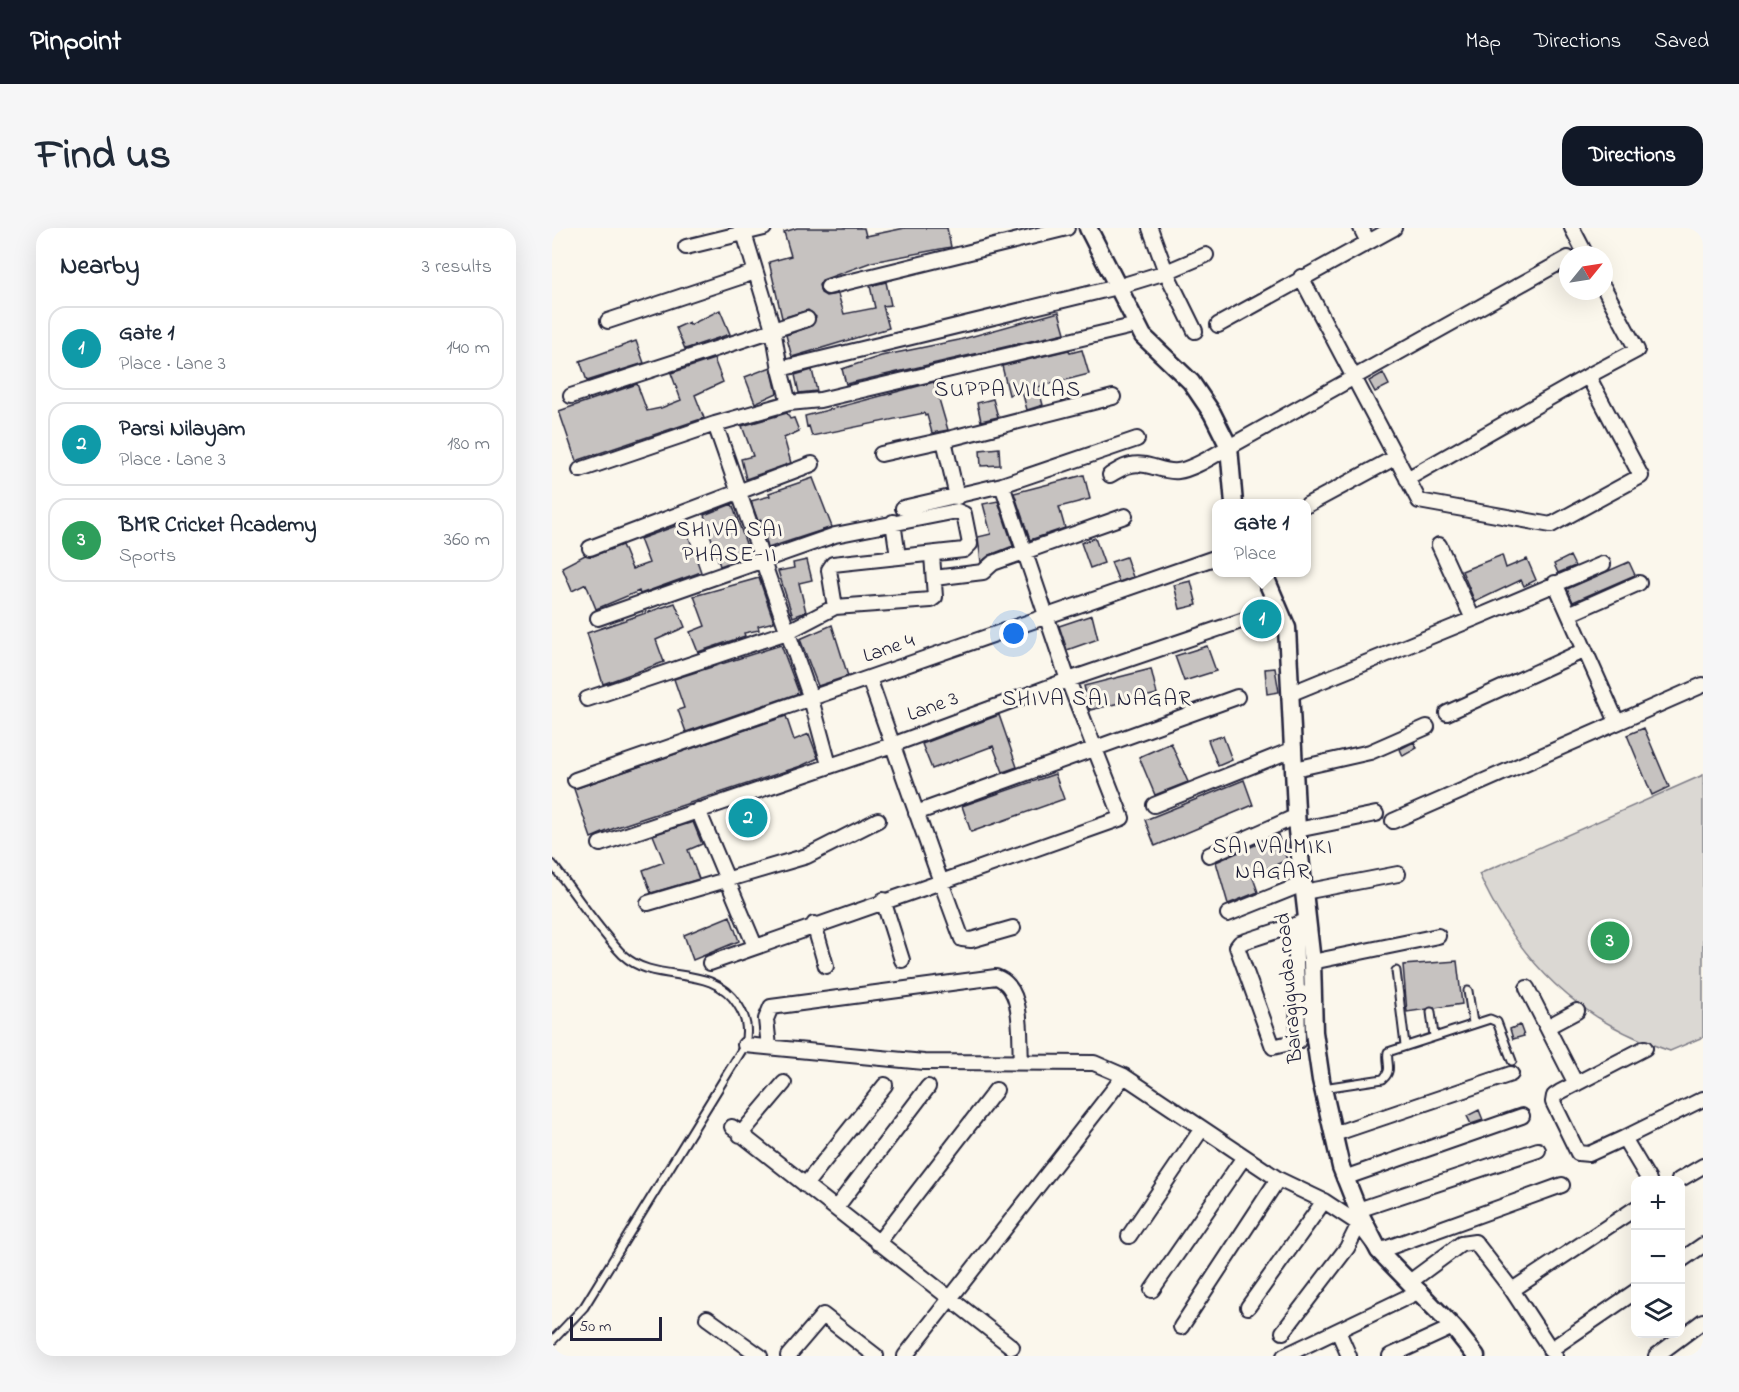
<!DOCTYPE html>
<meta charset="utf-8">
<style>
:root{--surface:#fff;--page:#f6f6f7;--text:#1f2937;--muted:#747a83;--line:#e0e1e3;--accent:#111827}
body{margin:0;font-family:"Indie Flower",sans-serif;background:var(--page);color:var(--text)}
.controls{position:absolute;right:18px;bottom:18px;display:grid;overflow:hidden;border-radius:12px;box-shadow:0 6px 24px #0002}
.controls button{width:54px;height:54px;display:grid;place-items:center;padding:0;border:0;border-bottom:2px solid var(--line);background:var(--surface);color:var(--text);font:30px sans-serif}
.compass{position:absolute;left:1007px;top:18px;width:54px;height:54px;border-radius:50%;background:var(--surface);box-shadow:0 6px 24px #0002;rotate:60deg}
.scale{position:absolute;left:18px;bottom:15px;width:92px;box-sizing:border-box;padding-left:6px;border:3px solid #22223b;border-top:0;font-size:16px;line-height:21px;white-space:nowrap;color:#22223b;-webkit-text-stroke:4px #fbf7ec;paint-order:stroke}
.you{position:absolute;left:462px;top:406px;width:21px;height:21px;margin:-15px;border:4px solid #fff;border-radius:50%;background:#1a73e8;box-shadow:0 0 0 9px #1a73e833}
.badge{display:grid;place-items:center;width:39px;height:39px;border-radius:50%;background:var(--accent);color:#fff;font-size:20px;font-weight:700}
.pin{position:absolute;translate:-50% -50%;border:3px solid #fff;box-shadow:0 2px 6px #0006}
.popup{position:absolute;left:660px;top:271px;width:99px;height:78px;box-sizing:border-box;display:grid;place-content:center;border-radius:12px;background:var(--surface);filter:drop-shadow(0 2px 4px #0005);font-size:20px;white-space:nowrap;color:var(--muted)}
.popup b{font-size:22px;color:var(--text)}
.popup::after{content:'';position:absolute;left:50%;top:100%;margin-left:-12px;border:12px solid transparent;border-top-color:var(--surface)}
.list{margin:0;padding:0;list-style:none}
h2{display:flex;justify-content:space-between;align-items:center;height:78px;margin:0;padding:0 24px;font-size:26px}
h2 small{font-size:20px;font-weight:400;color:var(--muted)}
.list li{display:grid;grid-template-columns:39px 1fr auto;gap:18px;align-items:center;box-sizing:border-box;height:84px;margin:0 12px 12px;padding:0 12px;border:2px solid var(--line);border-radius:18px}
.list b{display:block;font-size:22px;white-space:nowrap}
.list p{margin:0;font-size:20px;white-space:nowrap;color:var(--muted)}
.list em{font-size:20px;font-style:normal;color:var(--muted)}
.icon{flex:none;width:33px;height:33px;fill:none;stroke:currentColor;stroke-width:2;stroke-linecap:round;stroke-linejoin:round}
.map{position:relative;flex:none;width:1151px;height:1128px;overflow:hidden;border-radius:18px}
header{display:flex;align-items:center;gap:36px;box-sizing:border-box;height:84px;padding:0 30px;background:var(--accent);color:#fff}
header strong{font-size:28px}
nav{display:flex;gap:33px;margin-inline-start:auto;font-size:21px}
.intro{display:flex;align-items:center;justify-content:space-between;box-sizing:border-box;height:144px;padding:0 36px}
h1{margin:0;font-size:42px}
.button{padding:15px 27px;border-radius:18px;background:var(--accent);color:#fff;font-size:21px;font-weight:700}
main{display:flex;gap:36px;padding:0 36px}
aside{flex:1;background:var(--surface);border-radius:18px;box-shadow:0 6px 24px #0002}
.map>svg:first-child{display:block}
.green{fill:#dbd8d3;stroke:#7e7d87;stroke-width:1.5}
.building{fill:#c6c2c0;stroke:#22223b;stroke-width:1.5}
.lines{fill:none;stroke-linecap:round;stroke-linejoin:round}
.service-casing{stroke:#22223b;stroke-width:11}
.minor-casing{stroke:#22223b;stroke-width:18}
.tertiary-casing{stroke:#22223b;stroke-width:21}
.service{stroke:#fbf7ec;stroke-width:7}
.minor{stroke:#fbf7ec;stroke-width:14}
.tertiary{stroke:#fbf7ec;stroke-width:16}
.labels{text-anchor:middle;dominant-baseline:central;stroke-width:6;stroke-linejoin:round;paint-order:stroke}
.street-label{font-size:21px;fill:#22223b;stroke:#fbf7ec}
.neighbourhood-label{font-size:22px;letter-spacing:1.5px;fill:#22223b;stroke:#fbf7ec}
</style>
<header>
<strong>Pinpoint</strong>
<nav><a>Map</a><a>Directions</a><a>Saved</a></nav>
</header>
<div class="intro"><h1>Find us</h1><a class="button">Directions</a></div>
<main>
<aside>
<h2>Nearby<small>3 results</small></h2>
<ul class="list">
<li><span class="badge" style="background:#0f9aa8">1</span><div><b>Gate 1</b><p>Place · Lane 3</p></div><em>140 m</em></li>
<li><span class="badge" style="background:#0f9aa8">2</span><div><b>Parsi Nilayam</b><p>Place · Lane 3</p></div><em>180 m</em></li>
<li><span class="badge" style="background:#2e9e5b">3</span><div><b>BMR Cricket Academy</b><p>Sports</p></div><em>360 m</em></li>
</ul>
</aside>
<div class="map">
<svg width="1151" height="1128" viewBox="0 0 1151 1128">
<rect width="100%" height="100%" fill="#fbf7ec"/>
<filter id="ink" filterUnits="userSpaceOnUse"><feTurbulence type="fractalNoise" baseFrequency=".0167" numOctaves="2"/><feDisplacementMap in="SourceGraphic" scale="12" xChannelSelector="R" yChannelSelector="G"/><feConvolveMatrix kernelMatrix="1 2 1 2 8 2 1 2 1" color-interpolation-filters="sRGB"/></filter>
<g filter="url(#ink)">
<!-- green -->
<path class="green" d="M1151 547V809L1118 823C1026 793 967 734 927 646Z"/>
<!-- building -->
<path class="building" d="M245 0H312L314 8 353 0H395L399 19 320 34 270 52 267 57 269 65 274 68 286 66 292 86 323 80 318 58 334 54 339 77 331 78 337 100 240 129 234 107 258 99 264 89 256 82 230 90 217 34 239 28 232 4Z
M168 82 178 106 133 121 124 100 137 94 138 97Z
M507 84 513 105 294 156 290 141 329 128 407 112Z
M84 113 92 135 35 153 28 133Z
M517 122 518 125 530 122 537 146 486 159 491 177 475 182 470 163 457 167 450 138Z
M162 131 171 154 143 167 152 190 24 233 7 183 85 156 95 183 109 180 129 172 119 145Z
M219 139 225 165 203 175 193 149Z
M260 142 265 163 247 165 243 147Z
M831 145 837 157 823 164 817 153Z
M382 154 396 202 380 205 375 187 373 188 372 185 260 208 257 198 255 199 253 188Z
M441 171 446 189 429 193 425 175Z
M235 185 238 191 242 190 247 203 232 210 239 235 194 251 189 231 201 228 190 198Z
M447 220 448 237 429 238 428 222Z
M532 247 538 271 507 279 513 300 478 312 462 265Z
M261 250 280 299 216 320 209 292 206 293 199 273 218 268 217 265Z
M446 273 461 318 438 327 429 334 426 309 439 306 431 276Z
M180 276 198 327 168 338 152 287Z
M132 295 149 344 88 366 87 363 44 381 34 356 20 363 10 339 33 327 41 328 70 317 80 341 97 335 88 311Z
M543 310 552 335 538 340 529 315Z
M950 327 954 340 975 331 984 352 972 358 969 352 923 374 910 343Z
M1018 328 1023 338 1006 345 1002 336Z
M574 329 581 349 567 354 559 334Z
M255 332 260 352 247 355 254 384 241 389 226 343 242 340 241 335Z
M1077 334 1083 347 1021 374 1015 361Z
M207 350 222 394 206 398 207 402 192 405 193 408 146 424 138 404 153 398 142 368Z
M639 353 645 377 628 381 622 357Z
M123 375 133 399 104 412 112 434 51 456 35 405Z
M540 387 546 411 515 422 507 398Z
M280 397 296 448 266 458 248 411Z
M229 417 247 465 134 504 126 482 132 480 122 451Z
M655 418 664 443 632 453 623 428Z
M723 440 727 464 715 466 713 441Z
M599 441 605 466 538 482 532 458Z
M447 487 465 539 451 544 441 518 380 541 370 516Z
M234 488 242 512 257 506 266 530 249 538 65 599 39 610 22 561Z
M1092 500 1117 559 1100 567 1075 507Z
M671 508 680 532 666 538 656 512Z
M862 514 865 520 851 528 848 521Z
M619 515 636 554 603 567 587 529Z
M503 546 512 571 419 604 410 578Z
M692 552 701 577 603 618 593 592Z
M202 573 210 599 190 604 182 580Z
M141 594 150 616 136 622 147 651 99 665 91 642 112 634 101 607Z
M726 607 735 632 700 647 706 664 676 676 664 634Z
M178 688 187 713 141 732 132 707Z
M905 733 910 776 855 784 851 737Z
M968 797 972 808 961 811 958 801Z
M927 882 931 892 919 896 915 888Z"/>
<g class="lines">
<defs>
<path id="service" d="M0 636C21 663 48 704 71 727 104 758 160 734 186 777 195 791 196 802 193 817L32 1079 0 1113
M844 743 853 817
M916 763 921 795
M879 784 882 808
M771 860 831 851C841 842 834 835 836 824L938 791 945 794 960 833"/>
<path id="minor" d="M598 0 614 44 643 103
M809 0 816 14
M1020 0 1034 27
M192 5 221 101 228 141
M134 19 212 0
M749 49 867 273 999 297 1089 248 1036 148 1085 122 1052 60
M276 59 515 0
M56 93 203 44
M585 97 268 172 237 175 228 141 565 59 614 44 654 27
M666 97 842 0
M19 168 255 91
M163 196 259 471 277 537
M329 226 392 212
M28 242 163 196 237 175
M558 247C565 243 572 238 579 237 595 233 610 245 626 243 642 241 662 227 677 219L1016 30
M855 251 1036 148
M405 269 392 212 561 169
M755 277 844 229
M351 280 450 257 585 211
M341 294 346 329
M887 317 921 391 1051 336
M38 320 260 236
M382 350 431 344 441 335 573 288
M1003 355 1065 494
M1017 386 1087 355
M46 390 283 307 405 283 412 286 418 316 412 322 281 336 277 342 283 379
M317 450 389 654 570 590 516 452 450 257
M740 465 921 391
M35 471 235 404 283 379 379 372 383 369 380 327
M895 485 1033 422
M743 541 818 524 875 499
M23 552 665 329
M602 577 742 521
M146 582 203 718
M364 585 685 469
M841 593 1151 457
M745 602 824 586
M48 616 340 517 516 452 727 380
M657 627 745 588
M752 664 846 646
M331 672 350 732
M96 675 255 628 326 592
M676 686 751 656
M755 693 688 715 685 719 721 819 746 813 745 766 761 765
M262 696 274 738
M743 698 745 766
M760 734 886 708
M158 735 389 654 410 711 419 712 461 700
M975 760 1024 856
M995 799 1025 783
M193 817 372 834 542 835 572 848 726 951 772 973 807 996 827 1023 1010 957
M217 819 214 791 219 779 444 749C473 759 467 808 469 834
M1093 820 1008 864 1002 868 1001 874 1026 925 1037 926 1072 910 1097 952
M180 899 460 1119
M782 906 959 846
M188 907 232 855
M1072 910 1151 871
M792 950 970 888
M1127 952 1151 938
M253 957 333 857
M284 980 376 859
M806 982 986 922
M577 1008 649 902
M326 1015 444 862
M1128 1033 1151 1017
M859 1053 909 1016 923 1014 960 1062 1003 1128
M600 1062 692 929
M960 1062 1084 980
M696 1079 772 973
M155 1090 208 1128
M629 1099 726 951
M786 1103 797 1128
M731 1104 795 1020 807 996
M998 1122 1084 1063
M236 1128 271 1087 324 1128
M353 1128 572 848
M732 1128 868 1063
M838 1128 901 1099
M1104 1128 1151 1093"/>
<path id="tertiary" d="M536 0 591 108 639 154 660 185 677 219 682 276
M711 344 735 400 745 602 760 734 762 804 769 852 789 939 806 982 827 1023 901 1099 924 1128"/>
</defs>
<!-- service casing -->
<use href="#service" class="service-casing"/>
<!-- minor casing -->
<use href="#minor" class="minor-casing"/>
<!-- tertiary casing -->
<use href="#tertiary" class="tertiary-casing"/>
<!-- service -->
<use href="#service" class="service"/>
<!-- minor -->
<use href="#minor" class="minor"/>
<!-- tertiary -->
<use href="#tertiary" class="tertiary"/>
</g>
</g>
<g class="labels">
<!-- street labels -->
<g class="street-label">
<text transform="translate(337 421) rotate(-19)">Lane 4</text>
<text transform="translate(381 479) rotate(-20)">Lane 3</text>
<text transform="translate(738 760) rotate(-95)">Bairagiguda road</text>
</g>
<!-- neighbourhood labels -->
<g class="neighbourhood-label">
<text x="456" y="163">SUPPA VILLAS</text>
<text x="178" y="303">SHIVA SAI<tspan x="178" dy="25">PHASE-II</tspan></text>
<text x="545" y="472">SHIVA SAI NAGAR</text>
<text x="721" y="620">SAI VALMIKI<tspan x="721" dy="25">NAGAR</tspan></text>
</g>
</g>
</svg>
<div class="controls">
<button>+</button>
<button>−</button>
<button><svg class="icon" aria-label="layers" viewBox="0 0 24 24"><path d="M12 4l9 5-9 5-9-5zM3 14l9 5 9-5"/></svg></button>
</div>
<svg class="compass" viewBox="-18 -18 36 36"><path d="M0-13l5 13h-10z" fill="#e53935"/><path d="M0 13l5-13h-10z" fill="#747a83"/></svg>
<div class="scale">50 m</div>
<div class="you"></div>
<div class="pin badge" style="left:710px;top:391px;background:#0f9aa8">1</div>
<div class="popup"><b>Gate 1</b>Place</div>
<div class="pin badge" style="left:196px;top:590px;background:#0f9aa8">2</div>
<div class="pin badge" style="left:1058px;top:713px;background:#2e9e5b">3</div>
</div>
</main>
